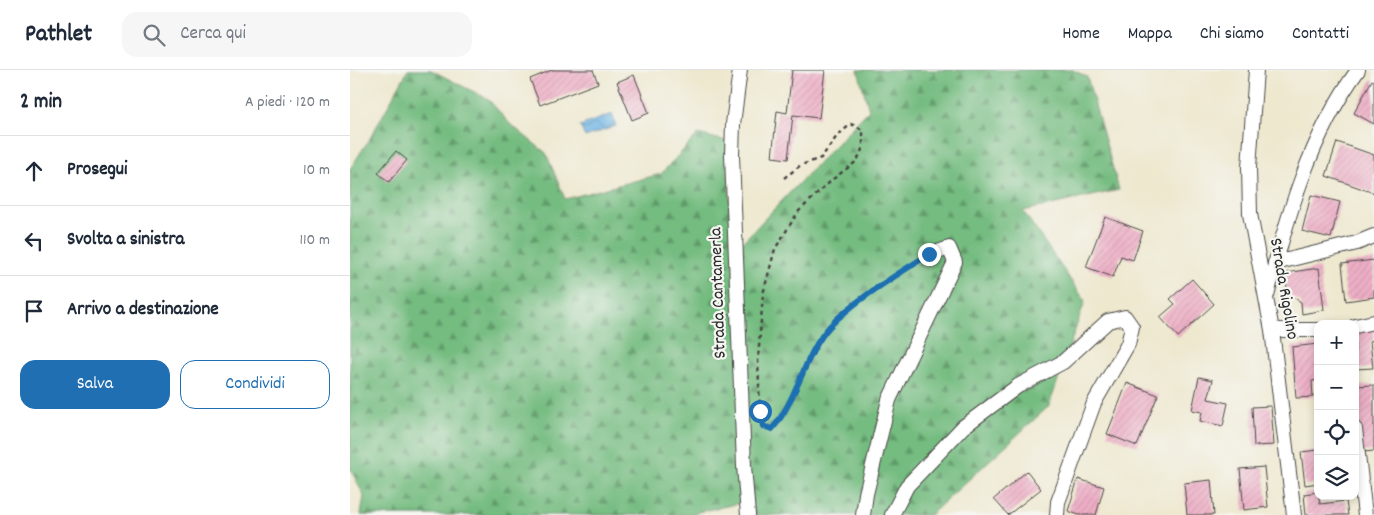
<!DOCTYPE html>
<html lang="it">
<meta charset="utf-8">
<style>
:root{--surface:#fff;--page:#f6f6f7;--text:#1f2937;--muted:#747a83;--line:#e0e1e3;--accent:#1f6fb2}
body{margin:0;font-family:Dekko,sans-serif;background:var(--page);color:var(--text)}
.controls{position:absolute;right:15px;bottom:15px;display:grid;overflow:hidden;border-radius:10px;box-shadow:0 2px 8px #0003}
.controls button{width:45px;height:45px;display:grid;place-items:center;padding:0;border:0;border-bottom:1px solid var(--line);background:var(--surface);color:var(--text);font:25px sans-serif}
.stop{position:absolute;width:15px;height:15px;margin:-11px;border:4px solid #1f6fb2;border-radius:50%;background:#fff}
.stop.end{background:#1f6fb2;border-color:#fff;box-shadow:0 1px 5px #0008}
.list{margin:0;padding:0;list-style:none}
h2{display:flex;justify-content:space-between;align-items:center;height:65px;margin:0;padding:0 20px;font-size:21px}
h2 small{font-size:16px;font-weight:400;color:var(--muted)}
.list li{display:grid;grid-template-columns:32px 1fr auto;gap:15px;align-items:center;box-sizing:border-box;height:70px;padding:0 20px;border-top:1px solid var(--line)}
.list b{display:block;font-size:19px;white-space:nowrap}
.list em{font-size:16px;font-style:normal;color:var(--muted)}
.actions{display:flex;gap:10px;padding:15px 20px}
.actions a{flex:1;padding:11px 0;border:1px solid var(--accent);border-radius:15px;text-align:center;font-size:18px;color:var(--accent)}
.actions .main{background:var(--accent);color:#fff}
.icon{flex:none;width:28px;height:28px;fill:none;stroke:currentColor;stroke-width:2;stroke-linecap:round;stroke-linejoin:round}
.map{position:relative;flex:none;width:1024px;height:445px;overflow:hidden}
header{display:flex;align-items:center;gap:30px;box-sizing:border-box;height:70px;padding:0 25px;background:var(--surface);border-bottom:1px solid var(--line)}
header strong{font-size:24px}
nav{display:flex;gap:28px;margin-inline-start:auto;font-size:18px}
.search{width:350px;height:45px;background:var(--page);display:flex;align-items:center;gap:12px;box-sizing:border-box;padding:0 18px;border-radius:15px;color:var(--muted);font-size:19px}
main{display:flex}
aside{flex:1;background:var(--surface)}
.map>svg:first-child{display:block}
.forest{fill:url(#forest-firs);stroke:#507456}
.water{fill:url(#water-waves);stroke:#4c7088}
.building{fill:url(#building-hatch)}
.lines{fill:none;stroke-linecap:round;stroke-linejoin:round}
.street-casing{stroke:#484744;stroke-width:16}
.path{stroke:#484744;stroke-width:2.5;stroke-dasharray:4 4;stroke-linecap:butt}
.street{stroke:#fff;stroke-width:14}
.route{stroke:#1f6fb2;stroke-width:6}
.labels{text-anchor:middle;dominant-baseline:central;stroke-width:4.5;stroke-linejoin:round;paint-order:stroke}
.street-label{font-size:18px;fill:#2b2b2b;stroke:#f6f6f2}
</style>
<header>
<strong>Pathlet</strong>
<div class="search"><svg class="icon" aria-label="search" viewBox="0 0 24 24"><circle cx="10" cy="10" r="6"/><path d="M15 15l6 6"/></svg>Cerca qui</div>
<nav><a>Home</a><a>Mappa</a><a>Chi siamo</a><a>Contatti</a></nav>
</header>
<main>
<aside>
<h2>2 min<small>A piedi · 120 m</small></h2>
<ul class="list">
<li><svg class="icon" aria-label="ahead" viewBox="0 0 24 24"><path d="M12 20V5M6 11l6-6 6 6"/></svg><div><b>Prosegui</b></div><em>10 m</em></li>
<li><svg class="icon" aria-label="left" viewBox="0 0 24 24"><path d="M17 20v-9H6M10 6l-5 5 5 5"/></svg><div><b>Svolta a sinistra</b></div><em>110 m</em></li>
<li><svg class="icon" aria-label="arrive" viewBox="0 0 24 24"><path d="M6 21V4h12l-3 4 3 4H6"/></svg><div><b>Arrivo a destinazione</b></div></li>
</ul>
<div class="actions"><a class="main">Salva</a><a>Condividi</a></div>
</aside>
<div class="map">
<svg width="1024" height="445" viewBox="0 0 1024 445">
<defs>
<pattern id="forest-firs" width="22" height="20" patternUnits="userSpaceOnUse" patternTransform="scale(1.25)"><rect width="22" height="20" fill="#74bc80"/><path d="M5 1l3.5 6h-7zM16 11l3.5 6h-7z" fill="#5f9969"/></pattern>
<pattern id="water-waves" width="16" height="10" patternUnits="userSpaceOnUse" patternTransform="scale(1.25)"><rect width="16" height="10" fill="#6eb4e4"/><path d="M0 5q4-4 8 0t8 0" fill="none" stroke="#5b93b9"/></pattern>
<pattern id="building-hatch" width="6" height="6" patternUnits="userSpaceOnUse" patternTransform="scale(1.25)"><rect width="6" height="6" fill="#eeafc6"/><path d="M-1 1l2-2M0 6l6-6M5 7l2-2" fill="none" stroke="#cc97aa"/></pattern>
</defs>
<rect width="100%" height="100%" fill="#f6f6f2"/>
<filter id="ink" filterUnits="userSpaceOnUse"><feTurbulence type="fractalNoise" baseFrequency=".02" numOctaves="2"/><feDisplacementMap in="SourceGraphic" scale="10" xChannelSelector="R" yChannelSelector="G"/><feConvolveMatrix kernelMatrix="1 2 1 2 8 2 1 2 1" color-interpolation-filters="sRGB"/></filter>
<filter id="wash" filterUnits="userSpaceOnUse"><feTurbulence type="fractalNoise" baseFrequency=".0096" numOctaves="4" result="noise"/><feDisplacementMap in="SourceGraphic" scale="20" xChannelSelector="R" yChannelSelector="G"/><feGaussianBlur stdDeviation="1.12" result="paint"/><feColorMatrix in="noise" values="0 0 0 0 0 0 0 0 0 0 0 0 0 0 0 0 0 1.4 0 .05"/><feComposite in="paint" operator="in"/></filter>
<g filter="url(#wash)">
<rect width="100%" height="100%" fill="#eee8cf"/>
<!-- forest -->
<path class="forest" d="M58 0H81L138 29 160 54 196 83 215 129 311 104 348 64 376 71 383 182 519 40 508 0H723L737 7 769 120 673 141 735 231 699 336 580 445H391V433L348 442 345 445H11L14 426 0 398V99L22 65Z"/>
<!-- water -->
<path class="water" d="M262 44 266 56 235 67 230 56Z"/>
<g id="blocks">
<!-- building -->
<path class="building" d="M202 0H243L248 13 190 35 180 9Z
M442 0H475L469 48 443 45 438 89 422 87 427 41 437 43Z
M284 5 299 43 282 50 267 12Z
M1022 10 1024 11V54L1004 43Z
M987 72 1024 85V123L976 106Z
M46 81 57 90 39 112 28 103Z
M961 125 990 132 981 168 952 161Z
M755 147 793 161 783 190 771 186 763 207 736 197Z
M1024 190V227L996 231 992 194Z
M969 198 974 240 952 244 951 232 938 224 935 203Z
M842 209 864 234 828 267 810 247 825 234 820 229Z
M1024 257V270L1020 271 1023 298 1005 299V259Z
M968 274V310L962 311 963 327 946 328 942 277Z
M849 307 863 310 858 329 878 333 873 356 850 351 852 342 842 340Z
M777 313 808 325 787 376 757 364Z
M1024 315V381L1013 382 1009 370 1005 316Z
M921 336 924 375 904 376 902 337Z
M968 380V413L955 415 951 382Z
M914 397 918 437 894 440 890 399Z
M677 401 691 419 658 445 644 429Z
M728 409 754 417 746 445H729L718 441Z
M861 410 864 445H837L834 413Z
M968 422 970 434 996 431 998 445H956L954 424Z"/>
</g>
</g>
<g filter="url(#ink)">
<use href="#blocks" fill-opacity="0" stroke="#484744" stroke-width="1"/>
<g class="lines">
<defs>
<path id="street" d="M390 0 383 54 382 85 394 396 398 445
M906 0 899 97 900 144 922 260 944 445
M925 193 1007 173 1024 166
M917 225C937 147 960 66 1008 0
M1005 256 1024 252
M922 260H968
M1005 359 1015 445
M513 445 516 424 539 330 605 192 599 178 579 185
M542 445 557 416 613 357 668 316 713 292 758 251 775 247 782 257 778 274 744 333 708 432 707 445"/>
</defs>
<!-- street casing -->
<use href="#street" class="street-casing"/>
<!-- path -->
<path class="path" d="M434 108 451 95 471 88 487 66 501 54 513 60V77L507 91 483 109 448 142 425 179 413 224 408 290 410 341 413 356 422 359C447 329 455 289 478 258 494 237 545 207 568 191"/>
<!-- street -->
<use href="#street" class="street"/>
</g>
</g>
<g class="lines" filter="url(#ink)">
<!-- route -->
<path class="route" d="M410 341 413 356 422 359C448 329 454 284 480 256 506 229 547 205 579 184"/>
</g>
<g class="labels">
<!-- street labels -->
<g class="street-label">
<text transform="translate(933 219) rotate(80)">Strada Rigolino</text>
<text transform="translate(369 223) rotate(-92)">Strada Cantamerla</text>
</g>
</g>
</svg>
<div class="controls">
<button>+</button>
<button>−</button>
<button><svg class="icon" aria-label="locate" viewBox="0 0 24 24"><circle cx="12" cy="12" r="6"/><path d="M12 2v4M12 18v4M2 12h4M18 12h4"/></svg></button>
<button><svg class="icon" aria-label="layers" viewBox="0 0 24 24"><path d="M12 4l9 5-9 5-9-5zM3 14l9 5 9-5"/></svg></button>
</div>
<div class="stop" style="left:410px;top:341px"></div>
<div class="stop end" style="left:579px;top:184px"></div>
</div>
</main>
